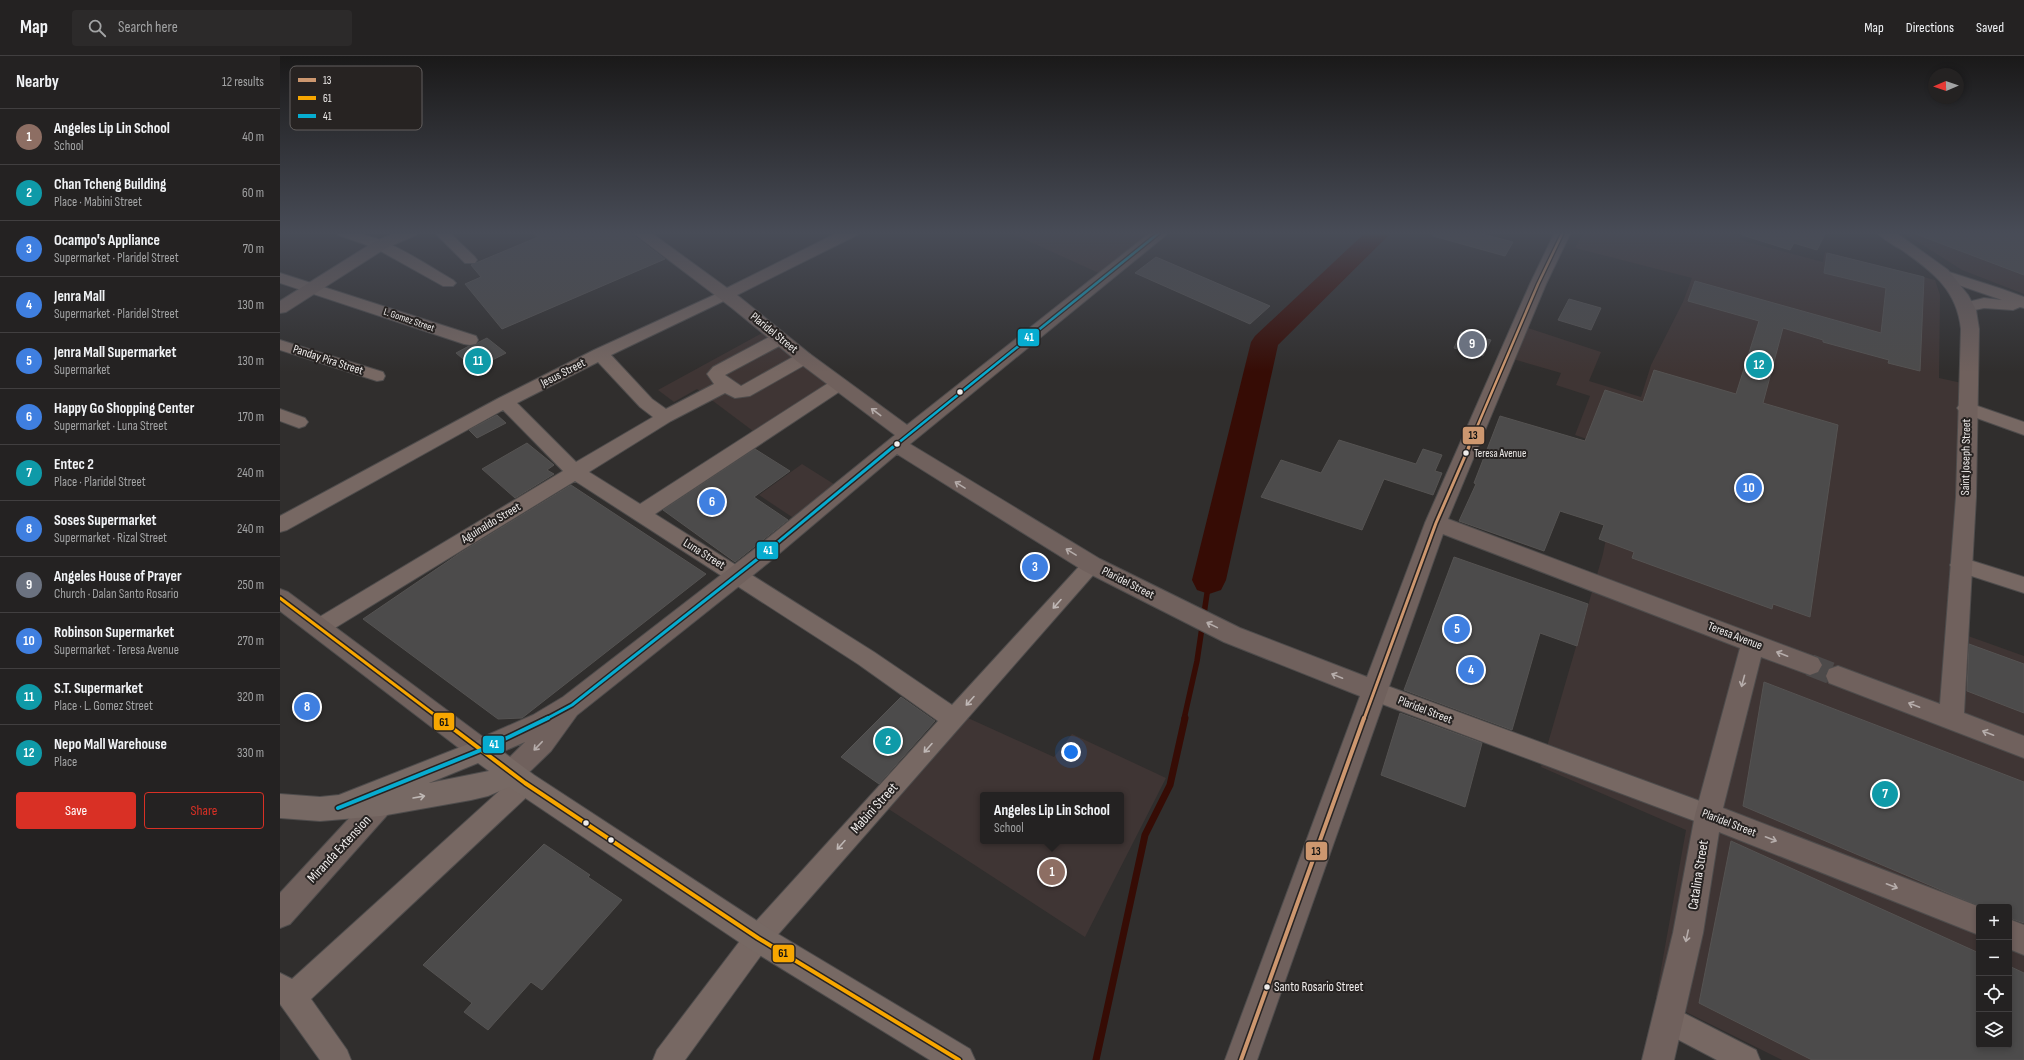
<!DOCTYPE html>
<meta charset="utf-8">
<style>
:root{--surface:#242222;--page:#2c2a2a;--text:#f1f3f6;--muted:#a3a4a5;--line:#413f40;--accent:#d93025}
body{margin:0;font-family:"Sofia Sans Condensed",sans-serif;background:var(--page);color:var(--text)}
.controls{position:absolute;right:12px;bottom:12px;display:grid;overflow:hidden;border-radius:4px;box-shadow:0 2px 6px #0003}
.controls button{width:36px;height:36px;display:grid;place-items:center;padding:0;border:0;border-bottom:1px solid var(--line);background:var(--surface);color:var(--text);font:20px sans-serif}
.compass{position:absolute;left:1648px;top:12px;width:36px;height:36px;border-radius:50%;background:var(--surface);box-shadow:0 2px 6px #0003;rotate:268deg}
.you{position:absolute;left:791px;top:696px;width:14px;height:14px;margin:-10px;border:3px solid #fff;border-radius:50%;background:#1a73e8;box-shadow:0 0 0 6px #1a73e833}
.badge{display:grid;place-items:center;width:26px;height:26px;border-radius:50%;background:var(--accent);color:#fff;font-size:13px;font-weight:700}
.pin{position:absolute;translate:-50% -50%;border:2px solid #fff;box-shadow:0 1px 4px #0006}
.popup{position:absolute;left:700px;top:736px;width:144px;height:52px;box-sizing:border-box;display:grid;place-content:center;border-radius:4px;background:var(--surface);filter:drop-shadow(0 1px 3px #0005);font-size:13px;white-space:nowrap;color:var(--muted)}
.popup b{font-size:15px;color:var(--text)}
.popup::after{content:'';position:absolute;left:50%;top:100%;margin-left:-8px;border:8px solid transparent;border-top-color:var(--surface)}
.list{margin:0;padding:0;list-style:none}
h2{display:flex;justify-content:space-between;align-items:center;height:52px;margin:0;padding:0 16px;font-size:17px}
h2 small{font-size:13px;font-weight:400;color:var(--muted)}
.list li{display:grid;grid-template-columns:26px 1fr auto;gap:12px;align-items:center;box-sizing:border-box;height:56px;padding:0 16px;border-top:1px solid var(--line)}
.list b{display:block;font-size:15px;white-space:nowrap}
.list p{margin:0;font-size:13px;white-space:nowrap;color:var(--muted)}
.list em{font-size:13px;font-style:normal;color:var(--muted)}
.actions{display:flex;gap:8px;padding:12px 16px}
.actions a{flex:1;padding:9px 0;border:1px solid var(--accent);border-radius:4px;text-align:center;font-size:14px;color:var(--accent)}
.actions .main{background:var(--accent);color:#fff}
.icon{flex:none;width:22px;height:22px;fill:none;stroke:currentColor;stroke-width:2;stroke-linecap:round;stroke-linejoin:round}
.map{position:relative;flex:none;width:1744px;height:1004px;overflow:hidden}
header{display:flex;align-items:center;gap:24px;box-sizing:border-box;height:56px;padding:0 20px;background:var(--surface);border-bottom:1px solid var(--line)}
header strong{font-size:19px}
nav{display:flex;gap:22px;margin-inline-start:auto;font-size:14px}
.search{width:280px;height:36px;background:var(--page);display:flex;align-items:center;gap:10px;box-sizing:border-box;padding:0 14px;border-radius:4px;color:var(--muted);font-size:15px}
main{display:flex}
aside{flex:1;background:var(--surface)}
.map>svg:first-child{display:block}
.built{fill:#3f3534;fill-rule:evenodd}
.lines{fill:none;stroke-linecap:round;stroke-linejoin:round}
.stream-far1{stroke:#360c05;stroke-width:5.5}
.stream{stroke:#360c05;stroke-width:7}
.river{fill:#360c05;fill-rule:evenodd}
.building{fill:#4c4b4b;stroke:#555352}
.secondary-tunnel{stroke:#4d4a4a;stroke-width:22;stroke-dasharray:22 11;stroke-linecap:butt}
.street-casing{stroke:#4e4c4c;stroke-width:2}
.secondary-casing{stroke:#4e4c4c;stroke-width:2}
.primary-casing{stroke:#4e4c4c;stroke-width:2}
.street{fill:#776863;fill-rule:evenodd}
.secondary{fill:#70615d;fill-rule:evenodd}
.primary{fill:#776964;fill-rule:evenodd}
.bus-1-far2-casing{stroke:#272322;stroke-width:5}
.bus-1-far1-casing{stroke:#272322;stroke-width:6}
.bus-1-casing{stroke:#272322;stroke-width:7}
.bus-2-far1-casing{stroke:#272322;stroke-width:6}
.bus-2-casing{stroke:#272322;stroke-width:7}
.bus-3-far2-casing{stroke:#272322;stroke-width:5}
.bus-3-far1-casing{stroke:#272322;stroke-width:6}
.bus-3-casing{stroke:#272322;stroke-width:7}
.bus-1-far2{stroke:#cd976f;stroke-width:2.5}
.bus-1-far1{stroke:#cd976f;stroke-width:3}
.bus-1{stroke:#cd976f;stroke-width:4}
.bus-2-far1{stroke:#f7a600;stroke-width:3}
.bus-2{stroke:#f7a600;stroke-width:4}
.bus-3-far2{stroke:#06acd0;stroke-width:2.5}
.bus-3-far1{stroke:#06acd0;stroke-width:3}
.bus-3{stroke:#06acd0;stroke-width:4}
.oneway{stroke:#b6adab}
.oneway2{stroke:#bfb7b5}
.oneway3{stroke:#bfb8b5}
.bus-dot{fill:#efeceb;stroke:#272322;stroke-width:1.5}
.labels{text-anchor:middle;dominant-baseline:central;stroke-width:4;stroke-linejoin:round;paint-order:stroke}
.far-street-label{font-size:10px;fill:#efeceb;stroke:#272322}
.bus-label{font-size:11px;fill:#efeceb;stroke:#272322;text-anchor:start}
.street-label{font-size:12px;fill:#efeceb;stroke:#272322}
.near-bus-label{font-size:13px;fill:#efeceb;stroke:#272322;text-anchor:start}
.near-street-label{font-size:14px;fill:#efeceb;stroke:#272322}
.key{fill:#272322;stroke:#635f5e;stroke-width:1}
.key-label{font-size:11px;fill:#efeceb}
.line-badge{stroke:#272322;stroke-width:1.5}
.badge-label{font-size:11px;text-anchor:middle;font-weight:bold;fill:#fff}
.pale-badge-label{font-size:11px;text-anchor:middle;font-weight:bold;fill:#111}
</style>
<header>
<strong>Map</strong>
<div class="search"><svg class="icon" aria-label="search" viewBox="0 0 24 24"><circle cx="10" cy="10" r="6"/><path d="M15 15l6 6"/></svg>Search here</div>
<nav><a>Map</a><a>Directions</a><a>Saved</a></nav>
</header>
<main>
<aside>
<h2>Nearby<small>12 results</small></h2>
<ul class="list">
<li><span class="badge" style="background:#8d6e63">1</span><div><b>Angeles Lip Lin School</b><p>School</p></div><em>40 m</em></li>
<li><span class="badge" style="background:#0f9aa8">2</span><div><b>Chan Tcheng Building</b><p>Place · Mabini Street</p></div><em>60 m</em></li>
<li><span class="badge" style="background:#3f7fe0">3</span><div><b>Ocampo's Appliance</b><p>Supermarket · Plaridel Street</p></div><em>70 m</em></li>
<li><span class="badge" style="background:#3f7fe0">4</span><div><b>Jenra Mall</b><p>Supermarket · Plaridel Street</p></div><em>130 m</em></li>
<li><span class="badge" style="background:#3f7fe0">5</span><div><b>Jenra Mall Supermarket</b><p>Supermarket</p></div><em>130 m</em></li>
<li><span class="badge" style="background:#3f7fe0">6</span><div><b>Happy Go Shopping Center</b><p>Supermarket · Luna Street</p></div><em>170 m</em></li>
<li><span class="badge" style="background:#0f9aa8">7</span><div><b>Entec 2</b><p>Place · Plaridel Street</p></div><em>240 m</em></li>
<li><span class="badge" style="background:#3f7fe0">8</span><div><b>Soses Supermarket</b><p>Supermarket · Rizal Street</p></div><em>240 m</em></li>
<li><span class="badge" style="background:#6b7280">9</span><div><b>Angeles House of Prayer</b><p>Church · Dalan Santo Rosario</p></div><em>250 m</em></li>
<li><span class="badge" style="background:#3f7fe0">10</span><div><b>Robinson Supermarket</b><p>Supermarket · Teresa Avenue</p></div><em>270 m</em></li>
<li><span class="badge" style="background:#0f9aa8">11</span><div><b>S.T. Supermarket</b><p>Place · L. Gomez Street</p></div><em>320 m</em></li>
<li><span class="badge" style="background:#0f9aa8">12</span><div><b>Nepo Mall Warehouse</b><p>Place</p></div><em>330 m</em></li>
</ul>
<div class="actions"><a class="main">Save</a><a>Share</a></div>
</aside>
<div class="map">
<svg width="1744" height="1004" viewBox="0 0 1744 1004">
<rect width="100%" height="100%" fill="#302e2d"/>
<!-- built -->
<path class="built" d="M728 176H879L821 218Z
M1304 176H1454V178L1460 180V184L1543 206 1545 196 1655 224 1660 239 1659 322 1682 327 1677 576 1744 600V1004H1502L1376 941 1406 774 1261 711 1323 498 1343 395 1295 379 1310 340 1276 329 1281 317 1233 303 1248 272 1321 296 1309 325 1361 341 1371 309 1403 246 1412 222 1295 192ZM1699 851H1729V989H1699Z
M1622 176H1744V238L1682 214Z
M484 276 552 327 473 375 417 333 394 346 378 334Z
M522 408 557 430 515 463 479 439Z
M688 662 774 701 792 678 886 722 805 881 607 752ZM703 739H841V785H703Z"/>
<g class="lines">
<!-- stream-far1 -->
<path class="stream-far1" d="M904 663 917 605 929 524"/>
<!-- stream -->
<path class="stream" d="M816 1004 865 779 890 729 905 662"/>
<!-- river -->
<path class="river" d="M1086 176H1112L998 289 946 524 941 534 929 538 917 534 912 524 971 286 975 280Z"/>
</g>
<!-- building -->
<path class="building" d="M252 176H349L385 203 222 273 185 228 201 221 191 209 258 181Z
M1153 176H1195L1233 186 1225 200 1153 180Z
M1462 176H1546L1537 194 1514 187 1510 194 1462 179Z
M1633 176H1744V219L1633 177Z
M1547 197 1644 221 1640 315 1608 307 1609 304 1543 286V284L1503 272 1483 347 1558 369 1530 561 1493 548 1492 553 1352 502 1354 496 1319 483 1324 469 1280 455 1264 495 1179 465 1196 428 1194 427 1220 360 1305 385 1325 334 1363 346 1374 314 1456 338 1479 265 1408 245 1415 225 1601 277 1606 232 1544 217Z
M876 201 990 250 970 268 855 217Z
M1289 243 1321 252 1311 274 1278 264Z
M1181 276 1211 284 1203 300 1174 292Z
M207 282 226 297 195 313 176 297 189 290 196 289 199 286Z
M217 359 226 367 197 382 189 374Z
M1059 384 1136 408 1143 393 1162 399 1155 415 1162 417 1153 439 1104 423 1082 474 981 441 1001 404 1041 417Z
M247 387 274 409 267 414 274 418 235 442 202 413Z
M475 393 510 415 474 441 508 464 455 506 383 454Z
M291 429 426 518 242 662 218 663 83 563 180 497Z
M1174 501 1308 548 1297 590 1260 577 1232 674 1124 634Z
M1689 588 1744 608V657L1687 635Z
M1484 626 1744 726V867L1729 862V851H1701L1463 750Z
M621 641 655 665 599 728 561 701Z
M1120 657 1202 687 1185 751 1101 719Z
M1451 785 1699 897V989H1729V910L1744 917V1004H1532L1419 947Z
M264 788 310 819 308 821 342 844 262 934 251 926 208 974 184 956 192 947 143 909Z"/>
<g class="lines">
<!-- secondary-tunnel -->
<path class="secondary-tunnel" d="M1530 609 1558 620"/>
<defs>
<path id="street" d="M56 176C95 172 140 205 173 224L176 227 173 230H163L95 192 58 179Z
M154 176H169L195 201 197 204 195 207H185Z
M1666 215 1722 233 1744 241V252L1740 251 1733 254 1704 252 1686 256 1680 254 1678 251 1680 248 1704 242 1722 244 1661 223 1658 220 1661 217Z
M0 217 196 280 198 284 196 288 190 289 184 288 0 227Z
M445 234 450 236 453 239 450 242 331 299 372 343 386 353 434 328 427 318 433 311 493 279 499 278 505 279 507 283 505 287 445 319 461 330 518 298 524 297 530 298 532 302 530 306 470 340 455 342 445 337 391 365 309 416 360 448 553 324 559 322 565 324 568 328 565 332 375 458 594 596 672 649 805 504 812 501 819 504 822 509 487 891 405 1004H373L377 994 469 873 658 665 578 608 295 425 45 578 38 581 31 578 27 572 31 566 283 415 223 354 7 474 0 476V460L219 342 314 294ZM318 306 360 351 373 361 296 406 237 347Z
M0 284 103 316 105 320 103 324 97 325 0 294Z
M1686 346 1744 366V379L1680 356 1677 352 1680 348Z
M0 353 25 362 28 366 25 370 19 372 0 365Z
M1680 501 1744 521V537L1673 514 1670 509 1673 504Z
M1094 625 1428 748 1437 751 1440 759 1437 767 1428 770 1086 642 1083 635 1086 628Z
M245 716 253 719 257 727 253 735 31 943 67 994 71 1004H40L0 948V917L12 923 237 719Z
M1388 949 1476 994 1480 1004H1437L1378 973 1374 963 1378 953Z"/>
<path id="secondary" d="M117 176H138L136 179 106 192 6 256 0 257V245L94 186Z
M352 176H370L447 232 559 176H579L577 179 457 239 530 298 627 369 871 176H888L886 179 630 388 820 503 960 572 1087 621 1145 467 1250 228 1275 176H1291L1266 228 1168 463 1538 602 1542 609 1538 616 1530 619 1481 601 1443 752 1700 851 1699 879 1439 776 1423 877 1394 1004H1362L1393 877 1415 759 1460 592 1163 478 977 1004H945L1080 640 944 586 804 515 617 398 488 507 297 659 271 695 240 725 231 729 222 725 218 717 222 709 245 686 201 705 192 702 0 555V533L8 536 203 681 253 659 283 641 472 495 615 379 518 306 452 252Z
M1597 176H1615L1668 214 1688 239 1696 254 1699 273 1696 441 1684 657 1744 680V702L1549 627 1546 620 1549 613 1558 610 1660 648 1676 441 1681 273C1677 234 1653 216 1622 194 1614 189 1603 184 1597 176Z
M108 727 117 730 121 739 117 748 10 868 0 872V837L99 730Z
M1729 863 1744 869V899L1729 893Z"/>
<path id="primary" d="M201 683 210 686 254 719 488 872 690 993 695 1004H650L468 892 229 731 208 740 191 744 101 760 40 765 0 762V738L40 741 59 739ZM198 707 209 715 149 727Z"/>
</defs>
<!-- street casing -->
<use href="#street" class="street-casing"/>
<!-- secondary casing -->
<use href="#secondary" class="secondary-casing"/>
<!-- primary casing -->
<use href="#primary" class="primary-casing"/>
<!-- street -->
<use href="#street" class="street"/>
<!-- secondary -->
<use href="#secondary" class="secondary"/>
<!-- primary -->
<use href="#primary" class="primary"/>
<defs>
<path id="bus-1-far2" d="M1188 392 1258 228 1283 176"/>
<path id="bus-1-far1" d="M1084 663 1156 467 1189 391"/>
<path id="bus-1" d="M961 1004 1084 662"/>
<path id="bus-2-far1" d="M0 542 160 663"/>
<path id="bus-2" d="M159 662 245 727 478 882 679 1004"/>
<path id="bus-3-far2" d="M612 392 880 176"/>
<path id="bus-3-far1" d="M266 663 292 649 480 501 613 391"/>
<path id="bus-3" d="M58 752 206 692 268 662"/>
</defs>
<!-- bus-1-far2 casing -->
<use href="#bus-1-far2" class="bus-1-far2-casing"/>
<!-- bus-1-far1 casing -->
<use href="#bus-1-far1" class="bus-1-far1-casing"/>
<!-- bus-1 casing -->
<use href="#bus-1" class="bus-1-casing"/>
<!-- bus-2-far1 casing -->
<use href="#bus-2-far1" class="bus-2-far1-casing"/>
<!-- bus-2 casing -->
<use href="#bus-2" class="bus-2-casing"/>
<!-- bus-3-far2 casing -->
<use href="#bus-3-far2" class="bus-3-far2-casing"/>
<!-- bus-3-far1 casing -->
<use href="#bus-3-far1" class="bus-3-far1-casing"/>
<!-- bus-3 casing -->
<use href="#bus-3" class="bus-3-casing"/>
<!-- bus-1-far2 -->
<use href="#bus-1-far2" class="bus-1-far2"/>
<!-- bus-1-far1 -->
<use href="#bus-1-far1" class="bus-1-far1"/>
<!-- bus-1 -->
<use href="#bus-1" class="bus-1"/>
<!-- bus-2-far1 -->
<use href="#bus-2-far1" class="bus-2-far1"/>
<!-- bus-2 -->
<use href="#bus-2" class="bus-2"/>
<!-- bus-3-far2 -->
<use href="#bus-3-far2" class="bus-3-far2"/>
<!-- bus-3-far1 -->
<use href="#bus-3-far1" class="bus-3-far1"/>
<!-- bus-3 -->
<use href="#bus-3" class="bus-3"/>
</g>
<!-- one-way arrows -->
<defs><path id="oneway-shaft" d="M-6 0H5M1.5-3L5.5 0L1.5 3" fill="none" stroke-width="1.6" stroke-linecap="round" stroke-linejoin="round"/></defs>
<g class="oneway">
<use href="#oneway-shaft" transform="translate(596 356) rotate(-143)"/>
<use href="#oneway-shaft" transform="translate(680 429) rotate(-148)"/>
<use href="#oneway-shaft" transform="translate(791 496) rotate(-149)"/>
<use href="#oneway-shaft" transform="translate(932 569) rotate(-154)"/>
<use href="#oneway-shaft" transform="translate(1502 598) rotate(-159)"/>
<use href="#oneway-shaft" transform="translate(1057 620) rotate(-158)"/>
<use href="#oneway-shaft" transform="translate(1463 625) rotate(105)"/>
<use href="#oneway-shaft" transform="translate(1634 649) rotate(-159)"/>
<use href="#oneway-shaft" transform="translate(1708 677) rotate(-159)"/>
<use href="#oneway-shaft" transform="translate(258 690) rotate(134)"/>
<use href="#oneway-shaft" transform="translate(1491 783) rotate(21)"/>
<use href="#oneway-shaft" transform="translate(1612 830) rotate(21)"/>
<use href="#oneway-shaft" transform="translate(1407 880) rotate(102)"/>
</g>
<g class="oneway2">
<use href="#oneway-shaft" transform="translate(777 548) rotate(132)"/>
<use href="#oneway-shaft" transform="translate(690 645) rotate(132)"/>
<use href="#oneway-shaft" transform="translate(648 692) rotate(132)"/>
<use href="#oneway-shaft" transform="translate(561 789) rotate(132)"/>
</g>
<use class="oneway3" href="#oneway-shaft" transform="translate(139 741) rotate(-10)"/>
<!-- sky -->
<linearGradient id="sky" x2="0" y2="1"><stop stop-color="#1a1919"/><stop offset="0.56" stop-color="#484c57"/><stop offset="1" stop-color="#484c57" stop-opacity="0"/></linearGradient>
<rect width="1744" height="316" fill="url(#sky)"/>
<!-- markers -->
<g class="bus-dot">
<circle cx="680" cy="336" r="3.5"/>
<circle cx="617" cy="388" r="3.5"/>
<circle cx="1186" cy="397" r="3.5"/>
<circle cx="306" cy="767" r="3.5"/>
<circle cx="331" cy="784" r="3.5"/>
<circle cx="987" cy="931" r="3.5"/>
</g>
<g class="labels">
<!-- far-street labels -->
<g class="far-street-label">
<text transform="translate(129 264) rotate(19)">L. Gomez Street</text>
</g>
<!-- bus labels -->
<g class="bus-label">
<text x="1194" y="397">Teresa Avenue</text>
</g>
<!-- street labels -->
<g class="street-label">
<text transform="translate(494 277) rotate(39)">Plaridel Street</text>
<text transform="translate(48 304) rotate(18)">Panday Pira Street</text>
<text transform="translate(283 317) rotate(-27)">Jesus Street</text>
<text transform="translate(1686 401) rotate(-89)">Saint Joseph Street</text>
<text transform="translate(211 467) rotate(-31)">Aguinaldo Street</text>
<text transform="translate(424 498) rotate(32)">Luna Street</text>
<text transform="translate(848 527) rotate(27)">Plaridel Street</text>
<text transform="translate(1455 580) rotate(21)">Teresa Avenue</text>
<text transform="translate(1145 654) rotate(21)">Plaridel Street</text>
<text transform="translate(1449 767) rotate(21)">Plaridel Street</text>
</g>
<!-- near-bus labels -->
<g class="near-bus-label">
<text x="994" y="931">Santo Rosario Street</text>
</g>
<!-- near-street labels -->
<g class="near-street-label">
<text transform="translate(594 752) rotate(-48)">Mabini Street</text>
<text transform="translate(59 793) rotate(-47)">Miranda Extension</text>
<text transform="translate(1418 819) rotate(-81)">Catalina Street</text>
</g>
</g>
<!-- legend -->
<rect x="10" y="10" width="132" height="64" rx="6" class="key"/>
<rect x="18" y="22" width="18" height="4" fill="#cd976f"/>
<rect x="18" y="40" width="18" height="4" fill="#f7a600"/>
<rect x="18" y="58" width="18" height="4" fill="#06acd0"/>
<g class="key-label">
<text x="43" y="28">13</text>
<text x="43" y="46">61</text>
<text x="43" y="64">41</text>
</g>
<g class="line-badge">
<rect x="737" y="272" width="23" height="19" rx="4" fill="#06acd0"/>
<rect x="1182" y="370" width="23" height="19" rx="4" fill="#cd976f"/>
<rect x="476" y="485" width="23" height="19" rx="4" fill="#06acd0"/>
<rect x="153" y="656" width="22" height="19" rx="4" fill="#f7a600"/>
<rect x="202" y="679" width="23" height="19" rx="4" fill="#06acd0"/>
<rect x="1025" y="785" width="23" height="20" rx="4" fill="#cd976f"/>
<rect x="492" y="888" width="23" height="19" rx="4" fill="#f7a600"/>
</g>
<g class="badge-label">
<text x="749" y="285">41</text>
<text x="488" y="498">41</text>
<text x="214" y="692">41</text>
</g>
<g class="pale-badge-label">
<text x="1193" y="383">13</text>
<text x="164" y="670">61</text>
<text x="1036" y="799">13</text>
<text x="503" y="901">61</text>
</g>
</svg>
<div class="controls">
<button>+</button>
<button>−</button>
<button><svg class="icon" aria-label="locate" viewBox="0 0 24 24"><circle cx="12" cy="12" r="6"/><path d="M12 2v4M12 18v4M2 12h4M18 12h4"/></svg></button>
<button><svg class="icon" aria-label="layers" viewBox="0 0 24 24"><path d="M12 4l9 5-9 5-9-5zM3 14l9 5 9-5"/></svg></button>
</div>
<svg class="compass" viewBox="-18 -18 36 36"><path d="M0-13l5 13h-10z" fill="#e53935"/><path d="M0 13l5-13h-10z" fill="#a3a4a5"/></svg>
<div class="you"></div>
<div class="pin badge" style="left:772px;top:816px;background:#8d6e63">1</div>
<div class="popup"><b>Angeles Lip Lin School</b>School</div>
<div class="pin badge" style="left:608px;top:685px;background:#0f9aa8">2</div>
<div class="pin badge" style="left:755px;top:511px;background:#3f7fe0">3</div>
<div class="pin badge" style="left:1191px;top:614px;background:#3f7fe0">4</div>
<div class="pin badge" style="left:1177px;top:573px;background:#3f7fe0">5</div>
<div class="pin badge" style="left:432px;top:446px;background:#3f7fe0">6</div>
<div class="pin badge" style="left:1605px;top:738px;background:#0f9aa8">7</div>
<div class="pin badge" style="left:27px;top:651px;background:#3f7fe0">8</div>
<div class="pin badge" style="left:1192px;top:288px;background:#6b7280">9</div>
<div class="pin badge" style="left:1469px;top:432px;background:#3f7fe0">10</div>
<div class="pin badge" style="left:198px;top:305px;background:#0f9aa8">11</div>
<div class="pin badge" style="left:1479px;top:309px;background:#0f9aa8">12</div>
</div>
</main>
